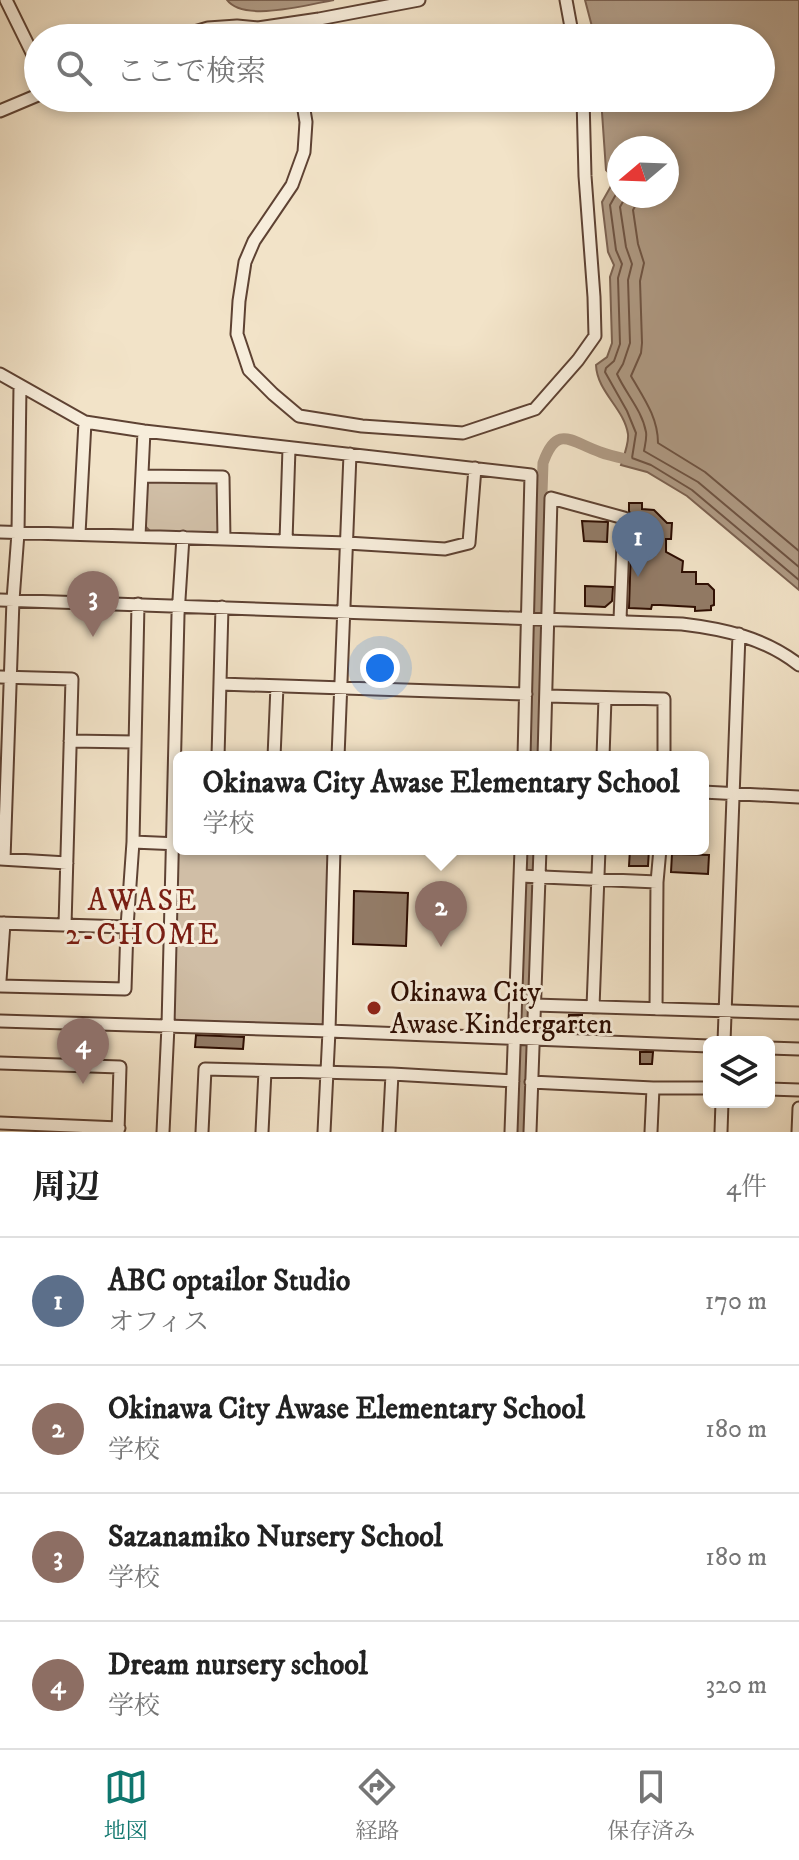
<!DOCTYPE html>
<html lang="ja">
<meta charset="utf-8">
<style>
:root{--surface:#fff;--page:#f6f6f6;--text:#222;--muted:#767676;--line:#e0e0e0;--accent:#0f766e}
body{margin:0;font-family:"IM FELL DW Pica","Noto Serif JP",serif;background:var(--page);color:var(--text)}
.controls{position:absolute;right:24px;bottom:24px;display:grid;overflow:hidden;border-radius:12px;box-shadow:0 4px 12px #0003}
.controls button{width:72px;height:72px;display:grid;place-items:center;padding:0;border:0;border-bottom:2px solid var(--line);background:var(--surface);color:var(--text);font:40px sans-serif}
.compass{position:absolute;left:607px;top:136px;width:72px;height:72px;border-radius:50%;background:var(--surface);box-shadow:0 4px 12px #0003;rotate:251deg}
.you{position:absolute;left:380px;top:668px;width:28px;height:28px;margin:-20px;border:6px solid #fff;border-radius:50%;background:#1a73e8;box-shadow:0 0 0 12px #1a73e833}
.badge{display:grid;place-items:center;width:52px;height:52px;border-radius:50%;background:var(--accent);color:#fff;font-size:26px;font-weight:700}
.pin{position:absolute;translate:-50% -66px;filter:drop-shadow(0 2px 4px #0008)}
.pin::after{content:'';position:absolute;top:42px;width:28px;height:24px;background:inherit;clip-path:polygon(0 0,100% 0,50% 100%)}
.popup{position:absolute;left:173px;top:751px;width:536px;height:104px;box-sizing:border-box;display:grid;place-content:center;border-radius:12px;background:var(--surface);filter:drop-shadow(0 2px 6px #0005);font-size:26px;white-space:nowrap;color:var(--muted)}
.popup b{font-size:30px;color:var(--text)}
.popup::after{content:'';position:absolute;left:50%;top:100%;margin-left:-16px;border:16px solid transparent;border-top-color:var(--surface)}
.list{margin:0;padding:0;list-style:none}
h2{display:flex;justify-content:space-between;align-items:center;height:104px;margin:0;padding:0 32px;font-size:34px}
h2 small{font-size:26px;font-weight:400;color:var(--muted)}
.list li{display:grid;grid-template-columns:52px 1fr auto;gap:24px;align-items:center;box-sizing:border-box;height:128px;padding:0 32px;border-top:2px solid var(--line)}
.list b{display:block;font-size:30px;white-space:nowrap}
.list p{margin:0;font-size:26px;white-space:nowrap;color:var(--muted)}
.list em{font-size:26px;font-style:normal;color:var(--muted)}
.icon{flex:none;width:44px;height:44px;fill:none;stroke:currentColor;stroke-width:2;stroke-linecap:round;stroke-linejoin:round}
.map{position:relative;flex:none;width:799px;height:1132px;overflow:hidden}
.search{position:absolute;background:var(--surface);box-shadow:0 4px 12px #0003;left:24px;right:24px;top:24px;height:88px;display:flex;align-items:center;gap:20px;box-sizing:border-box;padding:0 28px;border-radius:44px;color:var(--muted);font-size:30px}
.sheet{height:616px;background:var(--surface)}
nav{display:flex;justify-content:space-around;align-items:center;box-sizing:border-box;height:112px;border-top:2px solid var(--line);background:var(--surface);font-size:22px;color:var(--muted)}
nav a{display:grid;justify-items:center;gap:4px}
nav .on{color:var(--accent)}
.map>svg:first-child{display:block}
.green{fill:#d0bea6;stroke:#7e6554;stroke-width:2}
.water{fill:#af9a84;stroke:#7b6150;stroke-width:2;fill-rule:evenodd}
.lines{fill:none;stroke-linecap:round;stroke-linejoin:round}
.shore{stroke:#6e5342;stroke-width:2}
.canal{stroke:#af9a84;stroke-width:11}
.building{fill:#937c68;stroke:#2c0c01;stroke-width:2}
.minor-casing{stroke:#5e4233;stroke-width:15}
.minor{stroke:#f7eddb;stroke-width:11}
.poi-dot{fill:#8f2418;stroke:#f7eddb;stroke-width:3}
.labels{text-anchor:middle;dominant-baseline:central;stroke-width:6;stroke-linejoin:round;paint-order:stroke}
.poi-label{font-size:28px;fill:#2c0c01;stroke:#f7eddb;text-anchor:start}
.neighbourhood-label{font-size:30px;letter-spacing:2px;fill:#7a1f14;stroke:#f7eddb}
</style>
<div class="map">
<svg width="799" height="1132" viewBox="0 0 799 1132">
<rect width="100%" height="100%" fill="#f2e3c8"/>
<filter id="stains"><feTurbulence type="fractalNoise" baseFrequency=".0025" numOctaves="4"/><feColorMatrix values="0 0 0 0 .2 0 0 0 0 .09 0 0 0 0 .02 0 0 0 .5 -.17"/></filter>
<radialGradient id="worn" r=".72"><stop offset=".6" stop-color="#630" stop-opacity="0"/><stop offset="1" stop-color="#630" stop-opacity=".3"/></radialGradient>
<!-- green -->
<path class="green" d="M151 479H217L221 485V529L213 535 151 532 145 526 146 484Z
M176 846 179 849 329 851 323 1028 170 1024Z"/>
<!-- water -->
<path class="water" d="M227 0H334C309 4 244 23 227 0Z
M585 0H799V590L687 496 647 472 621 465C624 456 629 443 628 434 624 408 597 392 596 365L607 357 612 343 610 277 614 265 608 252 602 202 615 179 606 170 601 98H761V38H595ZM619 148H667V196H619Z"/>
<g class="lines">
<!-- shore -->
<path class="shore" d="M619 189 610 205 616 250 622 264 618 278 620 344 614 361 606 368 605 372 627 411 636 433 632 458 651 465 692 490 799 580
M626 196 620 207 626 247 632 264 628 280 630 343 623 364 617 374C626 394 642 410 646 432 647 438 645 445 644 451L698 482 799 567
M641 196 633 210 638 244 644 263 640 281 642 343 641 353 631 376C643 397 658 417 658 443L705 472 799 551"/>
<!-- canal -->
<path class="canal" d="M533 757 543 463C557 423 571 442 600 452 608 455 617 457 626 459
M521 1132 530 849"/>
</g>
<!-- building -->
<path class="building" d="M629 503H642V509L654 510 667 523H672L671 539H666V552L683 561 682 572H696V584H708L714 590V605L711 606V610L695 611V607L660 605H652L651 609 629 608 632 518 629 511Z
M582 521 608 522 607 542 584 541Z
M585 586 613 587 612 601 605 607 585 606Z
M630 849H649L648 866H629Z
M672 854 709 855 708 874 671 872Z
M354 891 408 893 406 946 353 944Z
M569 1015H582L581 1028H568Z
M196 1035 244 1037 243 1049 195 1047Z
M640 1052H653L652 1064H640Z"/>
<g class="lines">
<defs>
<path id="minor" d="M6 0 38 65
M566 0 573 38
M174 38 208 28 237 26 258 28 319 19 419 0
M302 98 306 122 304 152 292 185 254 241 245 262 239 301 237 334 249 370 273 394 299 416 362 426 463 433 535 409 578 360 595 336 594 297 585 176 583 98
M0 111 38 95
M0 374 85 422 144 431 531 475 524 757
M142 476 223 477 224 539
M0 532 347 543 445 549 469 543 475 468
M79 534 85 422
M139 536 144 431
M286 541 289 448
M0 600 682 624C724 629 765 638 799 665
M0 677 72 679 65 925
M220 684 526 694
M547 696 664 699V757
M70 741 135 742
M218 757 222 607
M274 757 277 686
M338 757 350 454
M544 757 551 498 624 518 620 620
M603 757 605 698
M703 792 799 797
M133 842 179 844
M0 859 67 863
M4 859 13 600 18 533 20 386
M520 876 657 882
M0 923 127 927
M0 980 4 923
M0 986 125 989 127 927 133 842 138 604
M534 1005 799 1013
M593 1007 599 849
M656 1009 657 882 660 849
M0 1021 329 1031 709 1046
M724 1042 739 634
M769 1048 799 1049
M0 1063 120 1067 118 1132
M531 1082 653 1088H709
M769 1089 799 1090
M0 1123 119 1128
M163 1132 168 1026 178 615 183 537
M202 1132 205 1069 392 1074 513 1081
M262 1132 265 1071
M324 1132 329 1031 334 849
M389 1132 392 1074
M511 1132 521 849
M530 1132 540 849
M651 1132 653 1088
M721 1132 722 1102
M798 1132 799 1108"/>
</defs>
<!-- minor casing -->
<use href="#minor" class="minor-casing"/>
<!-- minor -->
<use href="#minor" class="minor"/>
</g>
<!-- markers -->
<circle class="poi-dot" cx="374" cy="1008" r="8"/>
<g class="labels">
<!-- poi labels -->
<g class="poi-label">
<text x="390" y="992">Okinawa City<tspan x="390" dy="32">Awase Kindergarten</tspan></text>
</g>
<!-- neighbourhood labels -->
<g class="neighbourhood-label">
<text x="143" y="901">AWASE<tspan x="143" dy="34">2-CHOME</tspan></text>
</g>
</g>
<rect width="100%" height="100%" filter="url(#stains)"/>
<rect width="100%" height="100%" fill="url(#worn)"/>
</svg>
<div class="controls">
<button><svg class="icon" aria-label="layers" viewBox="0 0 24 24"><path d="M12 4l9 5-9 5-9-5zM3 14l9 5 9-5"/></svg></button>
</div>
<svg class="compass" viewBox="-18 -18 36 36"><path d="M0-13l5 13h-10z" fill="#e53935"/><path d="M0 13l5-13h-10z" fill="#767676"/></svg>
<div class="you"></div>
<div class="pin badge" style="left:638px;top:577px;background:#5c6f8a">1</div>
<div class="pin badge" style="left:441px;top:947px;background:#8d6e63">2</div>
<div class="popup"><b>Okinawa City Awase Elementary School</b>学校</div>
<div class="pin badge" style="left:93px;top:637px;background:#8d6e63">3</div>
<div class="pin badge" style="left:83px;top:1084px;background:#8d6e63">4</div>
<div class="search"><svg class="icon" aria-label="search" viewBox="0 0 24 24"><circle cx="10" cy="10" r="6"/><path d="M15 15l6 6"/></svg>ここで検索</div>
</div>
<section class="sheet">
<h2>周辺<small>4件</small></h2>
<ul class="list">
<li><span class="badge" style="background:#5c6f8a">1</span><div><b>ABC optailor Studio</b><p>オフィス</p></div><em>170 m</em></li>
<li><span class="badge" style="background:#8d6e63">2</span><div><b>Okinawa City Awase Elementary School</b><p>学校</p></div><em>180 m</em></li>
<li><span class="badge" style="background:#8d6e63">3</span><div><b>Sazanamiko Nursery School</b><p>学校</p></div><em>180 m</em></li>
<li><span class="badge" style="background:#8d6e63">4</span><div><b>Dream nursery school</b><p>学校</p></div><em>320 m</em></li>
</ul>
</section>
<nav>
<a class="on"><svg class="icon" aria-label="map" viewBox="0 0 24 24"><path d="M3 6l6-2 6 2 6-2v14l-6 2-6-2-6 2zM9 4v14M15 6v14"/></svg>地図</a>
<a><svg class="icon" aria-label="directions" viewBox="0 0 24 24"><path d="M12 3l9 9-9 9-9-9zM9 14v-3h6M13 9l2 2-2 2"/></svg>経路</a>
<a><svg class="icon" aria-label="saved" viewBox="0 0 24 24"><path d="M7 4h10v16l-5-4-5 4z"/></svg>保存済み</a>
</nav>
